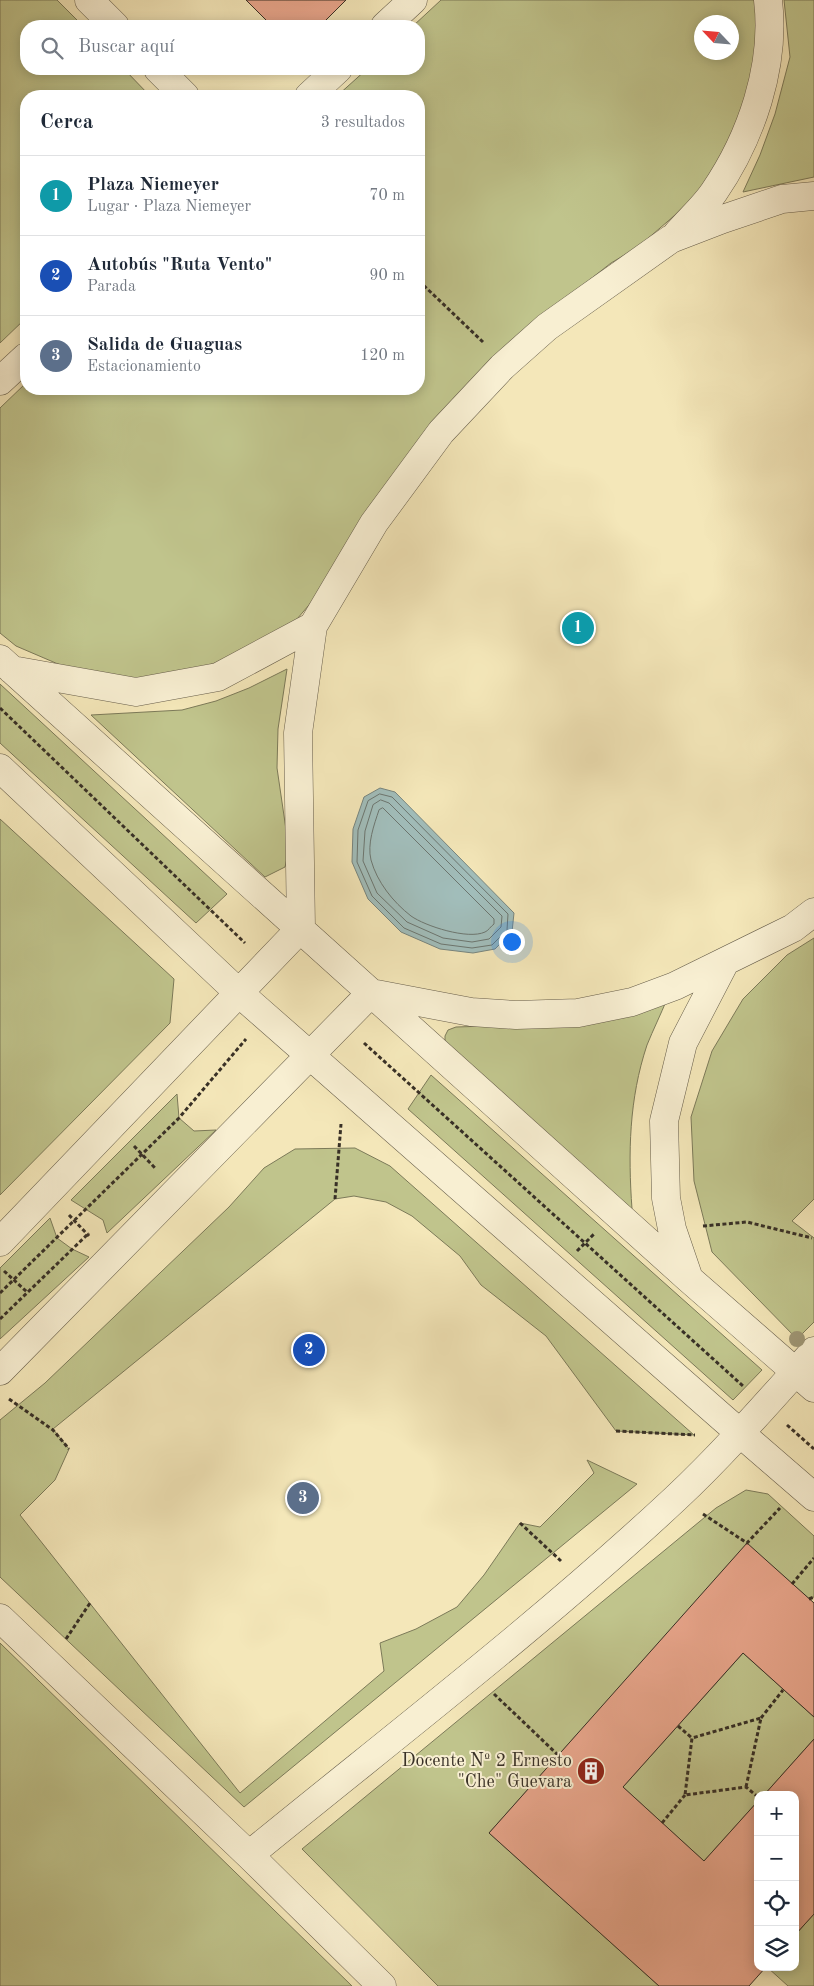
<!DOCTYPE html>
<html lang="es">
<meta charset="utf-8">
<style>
:root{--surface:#fff;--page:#f6f6f7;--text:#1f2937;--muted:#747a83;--line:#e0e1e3;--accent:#b45309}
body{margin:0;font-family:"Old Standard TT",serif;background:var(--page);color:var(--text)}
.controls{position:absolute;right:15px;bottom:15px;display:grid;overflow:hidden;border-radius:10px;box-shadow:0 2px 12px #0003}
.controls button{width:45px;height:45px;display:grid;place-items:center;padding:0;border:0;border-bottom:1px solid var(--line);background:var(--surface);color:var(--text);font:25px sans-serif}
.compass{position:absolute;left:694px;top:15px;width:45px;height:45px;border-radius:50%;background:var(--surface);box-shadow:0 2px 12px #0003;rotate:296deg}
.you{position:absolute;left:511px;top:941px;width:18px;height:18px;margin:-12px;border:4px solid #fff;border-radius:50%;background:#1a73e8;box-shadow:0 0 0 8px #1a73e833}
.badge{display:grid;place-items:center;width:32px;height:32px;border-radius:50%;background:var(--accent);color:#fff;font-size:16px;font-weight:700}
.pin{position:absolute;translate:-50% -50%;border:2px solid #fff;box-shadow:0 1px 5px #0006}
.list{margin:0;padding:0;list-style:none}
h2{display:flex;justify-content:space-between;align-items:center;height:65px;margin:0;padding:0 20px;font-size:21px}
h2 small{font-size:16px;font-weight:400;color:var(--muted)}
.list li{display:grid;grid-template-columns:32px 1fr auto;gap:15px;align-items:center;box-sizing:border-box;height:80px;padding:0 20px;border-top:1px solid var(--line)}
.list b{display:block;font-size:19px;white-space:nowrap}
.list p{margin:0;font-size:16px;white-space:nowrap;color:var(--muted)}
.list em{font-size:16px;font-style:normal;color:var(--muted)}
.icon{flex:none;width:28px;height:28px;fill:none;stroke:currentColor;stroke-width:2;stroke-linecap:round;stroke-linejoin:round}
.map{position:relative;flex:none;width:814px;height:1986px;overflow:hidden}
.search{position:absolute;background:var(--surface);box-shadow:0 2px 12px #0003;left:20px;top:20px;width:405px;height:55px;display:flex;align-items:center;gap:12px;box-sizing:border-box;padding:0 18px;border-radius:20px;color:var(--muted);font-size:19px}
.panel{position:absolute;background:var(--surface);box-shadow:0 2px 12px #0003;left:20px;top:90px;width:405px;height:305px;border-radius:20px}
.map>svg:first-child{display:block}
.green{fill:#c0c48c;stroke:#7c7a59;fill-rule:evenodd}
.water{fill:#a1bdba;stroke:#77857f}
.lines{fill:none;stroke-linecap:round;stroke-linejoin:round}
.shore{stroke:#6c7670;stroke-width:1}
.building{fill:#e8a58b;stroke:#383026}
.minor-casing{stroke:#675e4b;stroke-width:29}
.tertiary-casing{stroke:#675e4b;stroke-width:29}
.path{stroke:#383026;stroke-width:3;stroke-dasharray:4 2.5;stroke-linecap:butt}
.minor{stroke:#f8efd2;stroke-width:28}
.tertiary{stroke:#f8efd2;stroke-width:28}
.tree{fill:#9f9776}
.labels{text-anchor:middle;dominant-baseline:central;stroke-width:4;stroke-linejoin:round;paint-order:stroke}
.poi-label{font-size:18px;fill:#383026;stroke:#f8efd2;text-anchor:end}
</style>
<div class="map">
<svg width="814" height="1986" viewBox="0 0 814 1986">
<rect width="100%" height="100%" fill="#f4e7b9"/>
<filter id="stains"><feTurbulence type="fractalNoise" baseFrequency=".004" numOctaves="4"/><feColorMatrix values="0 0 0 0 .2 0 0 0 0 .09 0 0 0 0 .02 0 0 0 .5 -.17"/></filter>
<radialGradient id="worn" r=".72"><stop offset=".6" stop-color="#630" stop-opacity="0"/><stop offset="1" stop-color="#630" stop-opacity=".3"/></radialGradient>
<!-- green -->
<path class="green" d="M0 0H57L83 26H26V69H124L150 96H26V318L0 343Z
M441 0H755L758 17 752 89 732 140 707 181 689 203 638 247 611 263 583 285 297 619 229 659 196 669 118 681 79 673 16 646 0 633V408L26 383V389H419V96H337L367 69H419V26H413ZM702 22H732V52H702Z
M784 0H814V177L743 192 760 155 775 114 790 57Z
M287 669 278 729 277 768 289 850 285 867 265 877 91 715 182 710 216 701 249 688Z
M0 684 227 894 196 923 0 743Z
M0 819 174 979 170 1023 0 1195Z
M814 938V1199L792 1221 814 1238V1322L797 1339 712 1252 694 1181 691 1117 712 1051 743 999 787 955Z
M667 999C661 1014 653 1030 647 1045 629 1099 628 1153 632 1209L445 1043V1036L448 1030 456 1027 552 1024Z
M431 1075 762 1370 733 1400 408 1109Z
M177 1094 179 1118 194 1131 216 1130 107 1233 103 1220 71 1200Z
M355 1148 390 1166 694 1435 616 1431 546 1336 481 1285 460 1256 412 1216 386 1202 354 1196 335 1199 53 1429 69 1449 55 1480 20 1515 240 1793 384 1671 380 1643 416 1629 457 1607 484 1575 520 1523 540 1527 594 1473 587 1460 637 1484 244 1807 0 1577V1420L45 1383 229 1207 264 1168 295 1149Z
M50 1218 57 1238 72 1249 89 1257 0 1339V1268Z
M746 1490 768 1494 814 1536V1597L809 1599 747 1544 489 1833 659 1986H438L302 1849 716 1508Z
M0 1643 352 1986H0Z
M743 1653 814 1717V1739L764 1795H758V1801L704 1861 623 1787Z
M814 1914V1986H788L767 1967H795V1935Z"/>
<!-- water -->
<path class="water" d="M380 788 395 792 514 913 512 932 495 949 473 953 440 949 401 932 368 899 352 862 353 829 364 797Z"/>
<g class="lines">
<!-- shore -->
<path class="shore" d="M380 794 392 797 508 914 507 930 492 945 472 948 441 944 404 928 372 896 357 862 358 830 368 801Z
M381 800 389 803 502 916 501 927 489 939 472 942 443 938 407 922 377 893 363 861 365 831 373 805Z
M383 808 494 919V924C491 926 488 931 485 932 468 940 425 926 411 916 393 902 377 882 371 860 367 844 374 825 379 810Z"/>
</g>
<!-- building -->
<path class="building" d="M246 0H346L320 26H272Z
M747 1543 814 1603V1717L743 1653 623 1787 704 1861 758 1801V1967H766L749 1986H659L489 1833Z
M814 1739V1914L795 1935V1795H764Z"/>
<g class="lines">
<defs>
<path id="minor" d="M89 0 115 26
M385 26 413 0
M158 69 185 96
M309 96 338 69
M0 381 26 357
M0 1618 249 1855 382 1986
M249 1855C392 1738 540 1625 676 1498 725 1452 769 1401 814 1351"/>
<path id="tertiary" d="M676 235C688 221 704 207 714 192 751 138 776 66 768 0
M0 659 688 1278 814 1388
M12 670 136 692 218 677 313 626
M0 768 239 993 725 1420 814 1497
M0 1242 301 928 298 733 313 626 374 523 441 432 502 367 547 327 671 239 723 219 782 199 814 196
M688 1276 672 1229 666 1198 664 1121 683 1043 725 962
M0 1371 371 993 471 1012 516 1015 578 1013 632 1002 675 986 793 928 814 912"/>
</defs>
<!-- minor casing -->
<use href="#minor" class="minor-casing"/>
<!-- tertiary casing -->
<use href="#tertiary" class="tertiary-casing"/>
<!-- path -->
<path class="path" d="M419 281 483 342
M0 708 245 943
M364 1043 743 1386
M134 1146 156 1169
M335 1199 341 1124
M69 1215 89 1236
M703 1226 747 1222 812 1238
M577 1251 594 1234
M4 1271 27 1292
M0 1293 179 1118 246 1039
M0 1319 89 1233
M9 1399 53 1430 69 1449
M787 1425 814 1449
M616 1431 695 1435
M703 1514 747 1543 780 1508
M520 1523 561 1561
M792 1584 814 1558
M809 1599 814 1597
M66 1639 90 1603
M494 1694 558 1755
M761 1718 783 1690
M678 1726 692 1738
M746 1787 761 1718 692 1738 685 1795 746 1787 758 1797
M662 1823 685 1795"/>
<!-- minor -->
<use href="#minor" class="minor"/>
<!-- tertiary -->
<use href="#tertiary" class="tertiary"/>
</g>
<!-- trees -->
<circle class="tree" cx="797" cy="1339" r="8"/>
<!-- icons -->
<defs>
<symbol id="building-disc" viewBox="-11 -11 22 22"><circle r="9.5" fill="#8f2418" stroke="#f8efd2"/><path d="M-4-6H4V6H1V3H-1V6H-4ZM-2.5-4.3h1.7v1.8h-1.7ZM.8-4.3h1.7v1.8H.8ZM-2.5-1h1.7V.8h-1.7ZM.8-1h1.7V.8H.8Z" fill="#fff"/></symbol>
</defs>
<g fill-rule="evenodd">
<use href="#building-disc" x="575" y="1755" width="32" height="32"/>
</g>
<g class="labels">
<!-- poi labels -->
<g class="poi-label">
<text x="572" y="1761">Docente Nº 2 Ernesto<tspan x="572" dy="21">"Che" Guevara</tspan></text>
</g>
</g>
<rect width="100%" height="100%" filter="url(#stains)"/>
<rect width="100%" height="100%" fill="url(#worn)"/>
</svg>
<div class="controls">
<button>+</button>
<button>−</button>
<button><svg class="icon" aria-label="locate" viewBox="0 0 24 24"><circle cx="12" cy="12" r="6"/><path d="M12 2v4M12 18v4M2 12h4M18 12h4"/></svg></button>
<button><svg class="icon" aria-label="layers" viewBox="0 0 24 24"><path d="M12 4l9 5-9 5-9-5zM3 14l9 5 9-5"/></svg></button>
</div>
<svg class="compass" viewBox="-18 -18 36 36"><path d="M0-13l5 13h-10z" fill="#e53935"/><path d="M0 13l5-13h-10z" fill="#747a83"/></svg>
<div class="you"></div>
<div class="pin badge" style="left:578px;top:628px;background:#0f9aa8">1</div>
<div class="pin badge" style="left:309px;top:1350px;background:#1a4fb4">2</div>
<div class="pin badge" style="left:303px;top:1498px;background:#5c6f8a">3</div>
<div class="search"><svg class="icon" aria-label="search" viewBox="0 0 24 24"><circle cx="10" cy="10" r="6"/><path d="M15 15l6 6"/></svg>Buscar aquí</div>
<section class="panel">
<h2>Cerca<small>3 resultados</small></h2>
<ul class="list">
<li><span class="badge" style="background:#0f9aa8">1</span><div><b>Plaza Niemeyer</b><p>Lugar · Plaza Niemeyer</p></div><em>70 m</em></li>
<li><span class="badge" style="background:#1a4fb4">2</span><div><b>Autobús &quot;Ruta Vento&quot;</b><p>Parada</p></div><em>90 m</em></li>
<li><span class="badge" style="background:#5c6f8a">3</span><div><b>Salida de Guaguas</b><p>Estacionamiento</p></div><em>120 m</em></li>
</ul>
</section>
</div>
